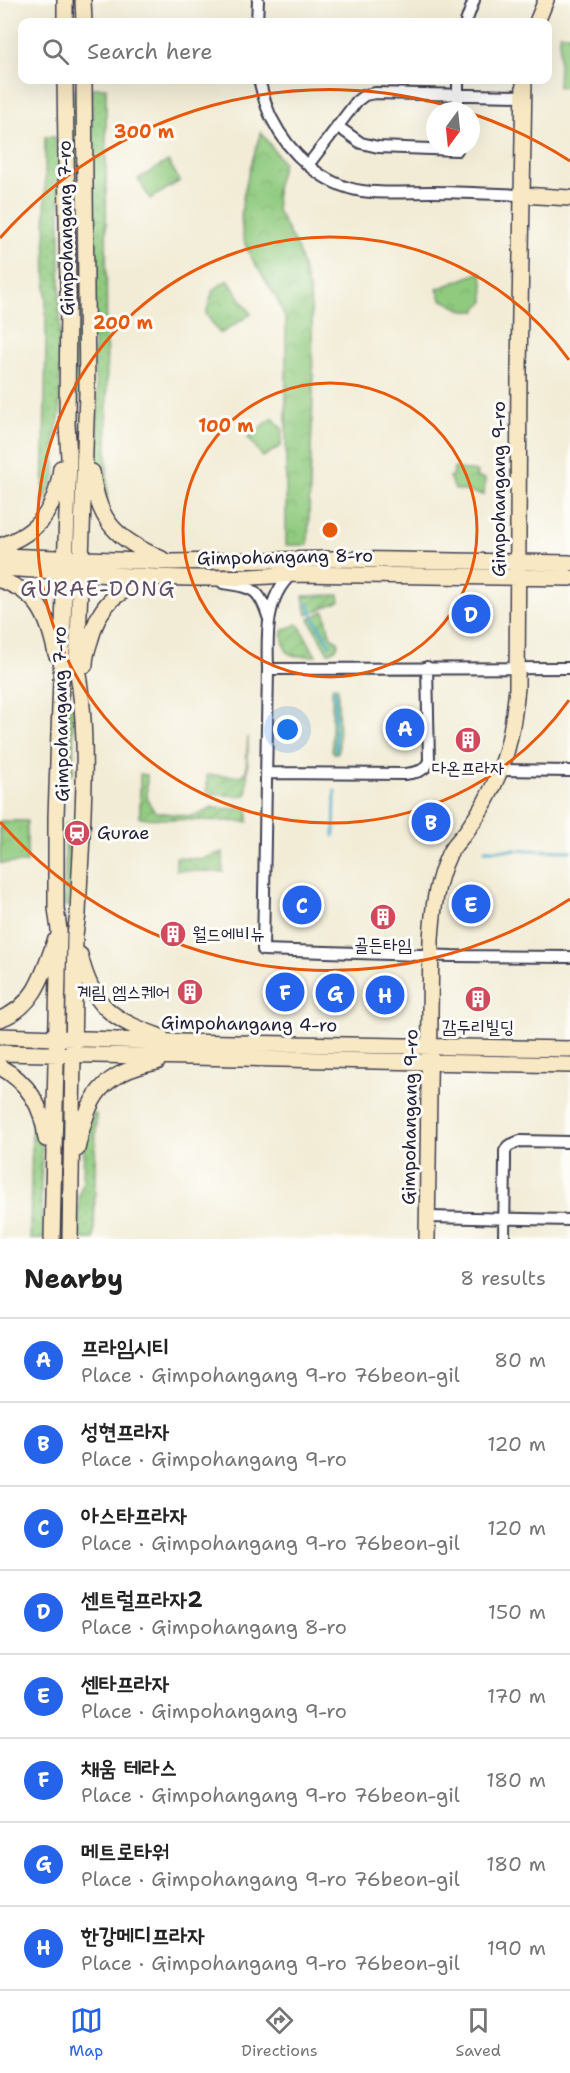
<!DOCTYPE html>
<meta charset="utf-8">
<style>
:root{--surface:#fff;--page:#f6f6f6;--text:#222;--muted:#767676;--line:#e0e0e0;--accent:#2563eb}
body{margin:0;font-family:"Shantell Sans","Poor Story",sans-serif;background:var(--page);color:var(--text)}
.compass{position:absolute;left:426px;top:102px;width:54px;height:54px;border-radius:50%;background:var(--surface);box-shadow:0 6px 24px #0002;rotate:195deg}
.you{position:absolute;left:288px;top:730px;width:21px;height:21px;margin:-15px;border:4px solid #fff;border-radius:50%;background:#1a73e8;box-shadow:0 0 0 9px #1a73e833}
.badge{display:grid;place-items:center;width:39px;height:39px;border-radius:50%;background:var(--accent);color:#fff;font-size:20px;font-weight:700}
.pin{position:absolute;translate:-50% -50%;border:3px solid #fff;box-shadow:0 2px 6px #0006}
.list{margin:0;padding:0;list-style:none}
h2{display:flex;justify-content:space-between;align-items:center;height:78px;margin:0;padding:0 24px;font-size:26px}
h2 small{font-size:20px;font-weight:400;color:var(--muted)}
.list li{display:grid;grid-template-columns:39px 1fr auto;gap:18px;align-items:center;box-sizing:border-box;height:84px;padding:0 24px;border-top:2px solid var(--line)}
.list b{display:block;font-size:22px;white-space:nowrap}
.list p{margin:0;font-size:20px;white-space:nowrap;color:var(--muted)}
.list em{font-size:20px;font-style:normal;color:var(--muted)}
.icon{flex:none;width:33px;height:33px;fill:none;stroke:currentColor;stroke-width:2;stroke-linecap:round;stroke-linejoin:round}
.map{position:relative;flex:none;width:570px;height:1239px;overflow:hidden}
.search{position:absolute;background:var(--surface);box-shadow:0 6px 24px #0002;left:18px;right:18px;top:18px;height:66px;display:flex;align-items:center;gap:15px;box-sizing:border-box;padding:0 21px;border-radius:12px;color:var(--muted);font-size:22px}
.sheet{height:750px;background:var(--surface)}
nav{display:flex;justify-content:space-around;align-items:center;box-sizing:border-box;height:84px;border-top:2px solid var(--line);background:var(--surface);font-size:16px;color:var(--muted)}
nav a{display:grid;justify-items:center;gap:3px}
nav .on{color:var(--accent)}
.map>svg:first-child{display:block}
.grass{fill:url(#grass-dots);stroke:#58765c;stroke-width:1.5}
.park{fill:url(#park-crowns);stroke:#58765c;stroke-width:1.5}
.garden{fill:url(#garden-furrows);stroke:#58765c;stroke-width:1.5}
.pitch{fill:#8fca7e;stroke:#58765c;stroke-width:1.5}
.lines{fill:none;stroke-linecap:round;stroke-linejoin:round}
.stream{stroke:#48a7c7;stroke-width:3}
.street-casing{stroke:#414052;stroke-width:14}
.secondary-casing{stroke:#414052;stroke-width:18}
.street{stroke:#fff;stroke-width:10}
.secondary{stroke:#f8e8c3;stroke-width:15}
.ring{fill:none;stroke:#e8590c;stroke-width:3}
.labels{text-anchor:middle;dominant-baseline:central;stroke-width:6;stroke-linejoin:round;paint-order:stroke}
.street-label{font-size:18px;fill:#22223b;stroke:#fdfcf7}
.poi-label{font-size:18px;fill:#22223b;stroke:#fdfcf7}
.quarter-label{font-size:21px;letter-spacing:1.5px;fill:#625068;stroke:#fdfcf7}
.centre{fill:#e8590c;stroke:#fdfcf7;stroke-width:3}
.ring-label{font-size:18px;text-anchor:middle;font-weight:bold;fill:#e8590c;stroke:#fdfcf7;stroke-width:6;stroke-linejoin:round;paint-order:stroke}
</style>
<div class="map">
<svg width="570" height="1239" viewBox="0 0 570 1239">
<defs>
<pattern id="grass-dots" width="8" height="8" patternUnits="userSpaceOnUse" patternTransform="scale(1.5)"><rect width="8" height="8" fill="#8fca7e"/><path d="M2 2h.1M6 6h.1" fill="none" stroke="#7bad6e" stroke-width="1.8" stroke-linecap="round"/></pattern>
<pattern id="park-crowns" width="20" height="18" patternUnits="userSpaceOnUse" patternTransform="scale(1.5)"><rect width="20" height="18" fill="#8fca7e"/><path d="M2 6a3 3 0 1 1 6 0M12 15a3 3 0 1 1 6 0" fill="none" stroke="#7bad6e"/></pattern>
<pattern id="garden-furrows" width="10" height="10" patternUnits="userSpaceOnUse" patternTransform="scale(1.5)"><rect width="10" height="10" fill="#8fca7e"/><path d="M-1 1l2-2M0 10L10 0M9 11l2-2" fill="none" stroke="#7bad6e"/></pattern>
</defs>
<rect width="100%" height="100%" fill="#fdfcf7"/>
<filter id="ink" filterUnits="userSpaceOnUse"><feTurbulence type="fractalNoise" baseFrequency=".0167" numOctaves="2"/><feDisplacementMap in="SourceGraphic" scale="12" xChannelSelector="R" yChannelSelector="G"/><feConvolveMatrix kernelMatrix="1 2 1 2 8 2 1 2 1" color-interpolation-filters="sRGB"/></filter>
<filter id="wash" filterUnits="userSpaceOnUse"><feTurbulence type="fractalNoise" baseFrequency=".008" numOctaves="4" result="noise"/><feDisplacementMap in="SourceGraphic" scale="24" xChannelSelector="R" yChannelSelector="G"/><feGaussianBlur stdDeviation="1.35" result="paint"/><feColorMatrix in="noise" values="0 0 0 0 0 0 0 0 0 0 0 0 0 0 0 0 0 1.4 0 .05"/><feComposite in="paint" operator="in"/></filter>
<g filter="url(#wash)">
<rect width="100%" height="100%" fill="#f2ecd6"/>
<!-- grass -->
<path class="grass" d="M92 88H106L107 506 97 482 98 400 94 372Z
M75 89 77 91 79 424 77 427 74 423 72 92Z
M45 137H55L60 162V415L55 436V475L43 506 46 345Z
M71 702 73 706V773H67L68 706Z
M66 824H72L70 905 67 907 64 905Z
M223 852V872L176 870V857L201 859Z
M93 1114H96L94 1239H78L79 1196 83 1181 84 1139Z
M32 1122H40L42 1139 41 1203 44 1239H30Z"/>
<!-- park -->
<path class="park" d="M261 132 283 163 276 189 277 210 298 250 310 294 312 323 313 394 308 545H286V322C279 296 261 276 249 253 230 216 251 168 261 132Z
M168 161 180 181 150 199 138 179Z
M481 272C484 282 484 292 484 302L477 308V311H464L441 299 437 289Z
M228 280 251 314 220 334 206 314 213 290Z
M454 468 477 472 476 477 485 479 484 495 455 489 449 477 453 475Z
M0 821H27V863H0Z"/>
<!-- garden -->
<path class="garden" d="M339 595 340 601 307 615 303 596Z
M324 611C328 621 327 629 332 638L338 641C339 648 334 650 328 653L309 619Z
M297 624 299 625 316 656C290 656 284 659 282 631Z
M333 686H336L338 688 339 750 337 753H334L332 750V689Z
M248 736 247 794 243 796 209 794 207 790V775L240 776 246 771Z
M140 774 147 775C147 789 144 802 156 812L189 816 196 815 211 808 248 809V822L140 818Z"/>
<!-- pitch -->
<path class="pitch" d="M560 34H570V88L558 87Z
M273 418 282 429 281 446 263 457 248 437Z"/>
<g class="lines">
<!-- stream -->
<path class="stream" d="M308 603 312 614
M313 616 330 645
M335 689V724
M335 729 336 750
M334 836 335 791
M485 850H516
M520 850 570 851"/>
</g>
</g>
<g filter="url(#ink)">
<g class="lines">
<defs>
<path id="street" d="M257 22 258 0
M466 22 474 0
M259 80C263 93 265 106 272 119 289 153 322 185 362 191 385 194 407 192 430 192 461 192 492 194 522 195
M458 111V80
M337 126 361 143 378 147 457 150V147
M308 165 357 101 365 95 375 93 523 96
M223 583C254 588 259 588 269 619
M570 668 268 669 263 950 452 956 570 957
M268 669C267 637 265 597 292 574
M501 770 570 771
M267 773 406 774C417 772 424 772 429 761L427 667
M428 1217 570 1220
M504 1239 505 1159V1151L508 1146 520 1141 570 1142"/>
<path id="secondary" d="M83 0 84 22
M65 22V0
M537 22 546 0
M522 195 570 198
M92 472C98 523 117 539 162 559
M0 546C39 533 56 509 61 468
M0 556 171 562 333 559 570 563
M0 568C97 573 195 584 292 574L570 578
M0 580C39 593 48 616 56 654
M85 665C85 655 88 647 91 638 100 603 117 589 151 582
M80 955C92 1007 113 1020 161 1037
M0 1019C35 1007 44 972 55 941
M0 1036 175 1042 570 1049
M0 1053 570 1065
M0 1067C28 1082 43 1107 46 1139
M77 1149C89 1095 100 1074 157 1062
M52 1239 59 930 56 908V817L69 458 67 424 68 290 65 80
M70 1239 75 935 78 914C81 835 91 745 77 668L87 394 84 80
M427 1239 431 939C433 909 436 882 449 854 453 845 462 838 468 829 481 811 491 793 499 773 510 747 514 716 517 688L519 370 524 80"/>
</defs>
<!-- street casing -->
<use href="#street" class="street-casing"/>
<!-- secondary casing -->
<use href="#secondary" class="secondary-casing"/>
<!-- street -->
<use href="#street" class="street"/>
<!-- secondary -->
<use href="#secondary" class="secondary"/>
</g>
</g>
<!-- distance rings -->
<g class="ring">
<circle cx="330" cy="530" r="147"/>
<path d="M569 700A293 293 0 1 1 569 360"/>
<path d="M570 899A440 440 0 0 1 0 822M0 238A440 440 0 0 1 462 110M473 114A440 440 0 0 1 570 161"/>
</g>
<!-- icons -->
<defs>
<symbol id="building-disc" viewBox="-11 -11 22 22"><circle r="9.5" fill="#d1495b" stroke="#fdfcf7"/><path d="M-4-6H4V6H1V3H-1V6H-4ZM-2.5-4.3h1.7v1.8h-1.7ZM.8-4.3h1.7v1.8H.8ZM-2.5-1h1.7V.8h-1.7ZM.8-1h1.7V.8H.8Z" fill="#fff"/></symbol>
<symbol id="station-disc" viewBox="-11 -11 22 22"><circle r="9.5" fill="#d1495b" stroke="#fdfcf7"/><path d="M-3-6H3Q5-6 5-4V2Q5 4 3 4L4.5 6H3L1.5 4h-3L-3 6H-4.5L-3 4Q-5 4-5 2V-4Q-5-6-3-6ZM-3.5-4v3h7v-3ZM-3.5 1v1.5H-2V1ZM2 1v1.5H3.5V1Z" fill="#fff"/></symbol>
</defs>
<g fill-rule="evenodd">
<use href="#building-disc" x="453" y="725" width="30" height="30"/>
<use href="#station-disc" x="62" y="818" width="30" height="30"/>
<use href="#building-disc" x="368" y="902" width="30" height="30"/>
<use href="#building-disc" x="158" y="919" width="30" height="30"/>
<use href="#building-disc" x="175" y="977" width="30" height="30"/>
<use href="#building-disc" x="463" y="984" width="30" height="30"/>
</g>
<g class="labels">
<!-- street labels -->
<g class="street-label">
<text transform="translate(66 228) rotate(-91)">Gimpohangang 7-ro</text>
<text transform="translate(499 489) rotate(-90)">Gimpohangang 9-ro</text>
<text transform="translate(285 557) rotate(-1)">Gimpohangang 8-ro</text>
<text transform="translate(61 714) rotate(-91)">Gimpohangang 7-ro</text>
<text transform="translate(249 1024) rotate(1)">Gimpohangang 4-ro</text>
<text transform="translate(410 1117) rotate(-89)">Gimpohangang 9-ro</text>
</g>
<!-- poi labels -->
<g class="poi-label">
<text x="468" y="768">다온프라자</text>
<text x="97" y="833" text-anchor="start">Gurae</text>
<text x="192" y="934" text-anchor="start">월드에비뉴</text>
<text x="383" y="945">골든타임</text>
<text x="170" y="992" text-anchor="end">계림 엠스퀘어</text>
<text x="478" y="1027">감두리빌딩</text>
</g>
<!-- quarter labels -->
<g class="quarter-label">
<text x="98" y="589">GURAE-DONG</text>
</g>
</g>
<circle cx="330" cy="530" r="9" class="centre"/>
<g class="ring-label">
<text x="144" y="138">300 m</text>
<text x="123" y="329">200 m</text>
<text x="226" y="432">100 m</text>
</g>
</svg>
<svg class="compass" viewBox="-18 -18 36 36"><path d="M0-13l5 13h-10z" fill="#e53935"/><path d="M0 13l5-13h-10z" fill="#767676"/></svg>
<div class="you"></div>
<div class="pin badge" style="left:405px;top:728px">A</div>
<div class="pin badge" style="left:431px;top:822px">B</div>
<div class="pin badge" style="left:302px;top:905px">C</div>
<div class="pin badge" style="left:471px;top:614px">D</div>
<div class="pin badge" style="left:471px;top:904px">E</div>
<div class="pin badge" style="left:285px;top:992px">F</div>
<div class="pin badge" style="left:335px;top:993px">G</div>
<div class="pin badge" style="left:385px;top:995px">H</div>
<div class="search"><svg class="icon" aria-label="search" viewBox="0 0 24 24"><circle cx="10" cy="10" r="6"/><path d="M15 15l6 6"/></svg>Search here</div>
</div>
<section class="sheet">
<h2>Nearby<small>8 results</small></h2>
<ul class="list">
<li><span class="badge">A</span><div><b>프라임시티</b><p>Place · Gimpohangang 9-ro 76beon-gil</p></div><em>80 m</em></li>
<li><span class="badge">B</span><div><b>성현프라자</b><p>Place · Gimpohangang 9-ro</p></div><em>120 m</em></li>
<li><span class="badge">C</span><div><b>아스타프라자</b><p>Place · Gimpohangang 9-ro 76beon-gil</p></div><em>120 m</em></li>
<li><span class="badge">D</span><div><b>센트럴프라자2</b><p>Place · Gimpohangang 8-ro</p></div><em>150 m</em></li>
<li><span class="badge">E</span><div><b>센타프라자</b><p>Place · Gimpohangang 9-ro</p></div><em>170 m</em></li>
<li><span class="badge">F</span><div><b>채움 테라스</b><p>Place · Gimpohangang 9-ro 76beon-gil</p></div><em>180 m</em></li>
<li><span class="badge">G</span><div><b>메트로타워</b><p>Place · Gimpohangang 9-ro 76beon-gil</p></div><em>180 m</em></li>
<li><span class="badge">H</span><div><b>한강메디프라자</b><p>Place · Gimpohangang 9-ro 76beon-gil</p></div><em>190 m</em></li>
</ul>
</section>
<nav>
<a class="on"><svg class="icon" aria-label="map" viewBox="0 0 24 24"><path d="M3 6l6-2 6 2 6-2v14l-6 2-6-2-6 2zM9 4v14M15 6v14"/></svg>Map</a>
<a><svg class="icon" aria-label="directions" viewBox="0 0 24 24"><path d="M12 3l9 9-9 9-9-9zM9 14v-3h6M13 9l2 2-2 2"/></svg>Directions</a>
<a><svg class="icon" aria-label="saved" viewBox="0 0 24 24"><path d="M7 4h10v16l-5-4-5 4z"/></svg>Saved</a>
</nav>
